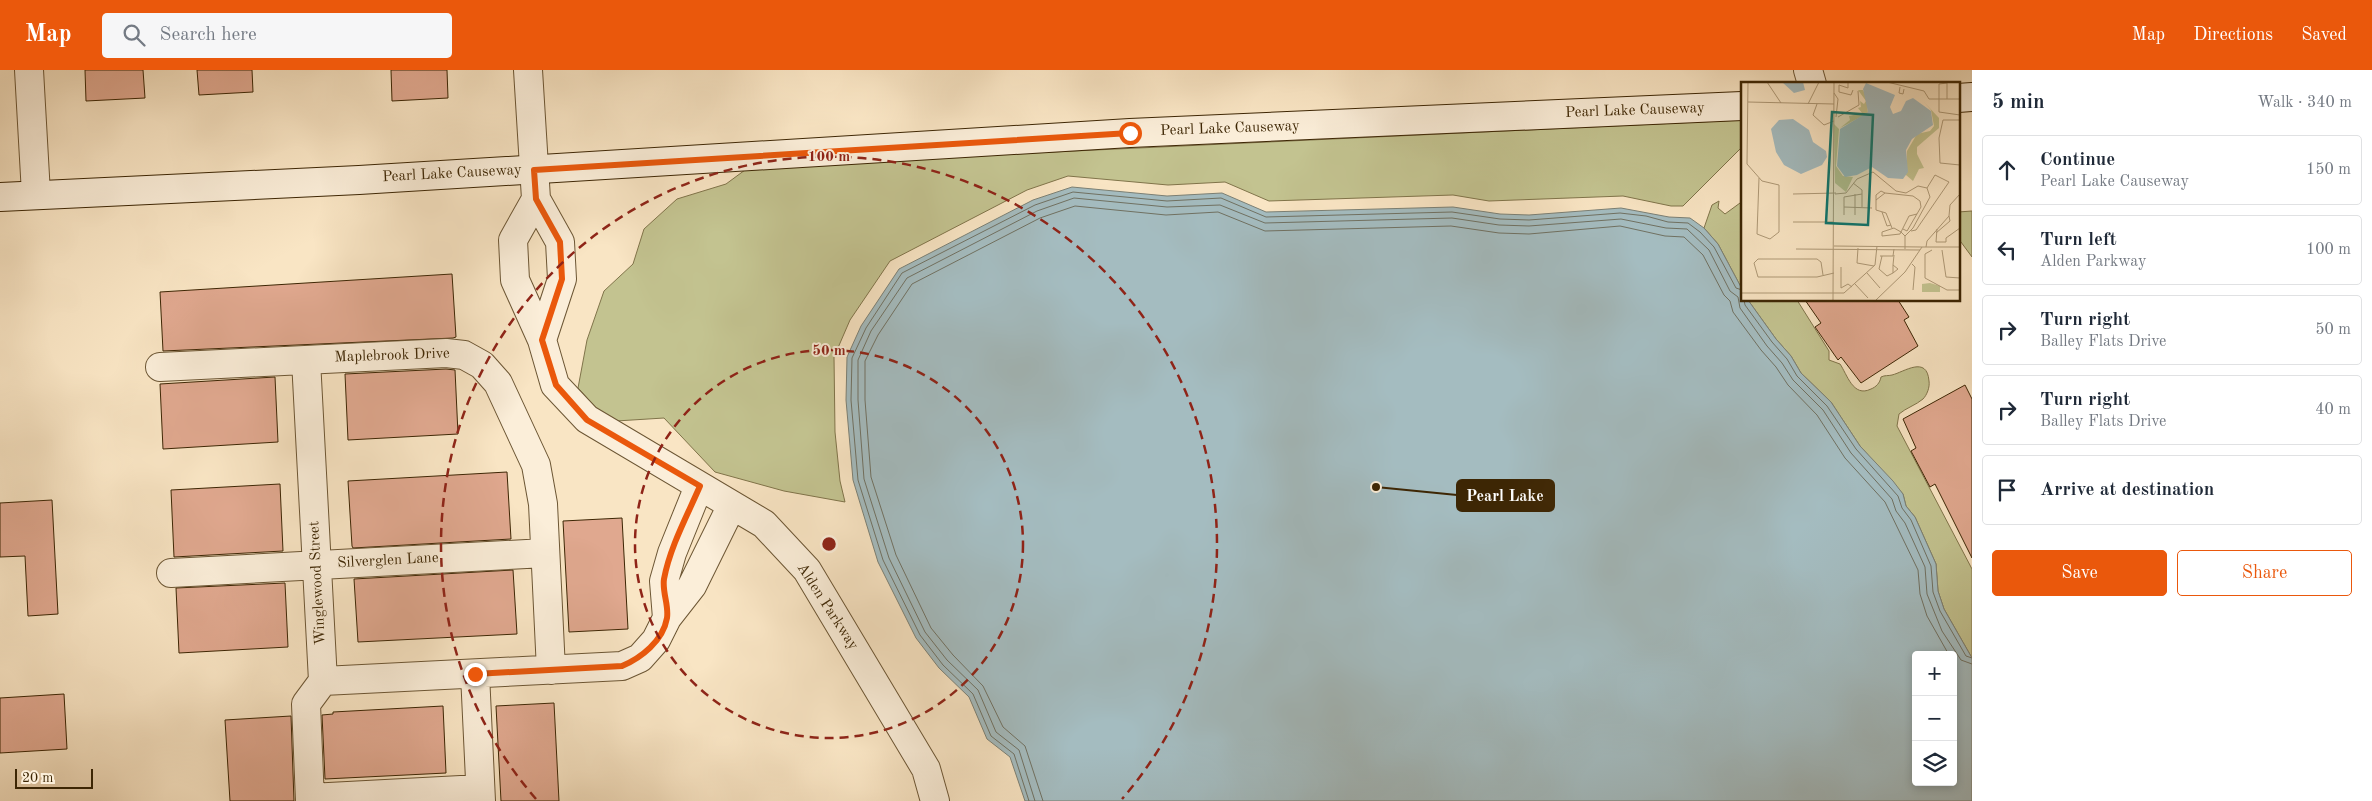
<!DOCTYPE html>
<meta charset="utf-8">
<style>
:root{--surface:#fff;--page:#f6f6f7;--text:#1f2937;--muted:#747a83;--line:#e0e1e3;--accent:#ea580c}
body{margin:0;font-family:"Old Standard TT",serif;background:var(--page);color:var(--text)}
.controls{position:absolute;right:15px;bottom:15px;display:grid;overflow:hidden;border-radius:5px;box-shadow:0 2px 8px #0003}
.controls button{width:45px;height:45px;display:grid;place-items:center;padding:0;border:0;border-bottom:1px solid var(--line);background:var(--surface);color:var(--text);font:25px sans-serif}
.scale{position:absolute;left:15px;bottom:12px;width:78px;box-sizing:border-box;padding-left:5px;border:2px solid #3d2604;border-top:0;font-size:14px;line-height:18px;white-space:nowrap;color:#3d2604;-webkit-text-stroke:4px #fbeed9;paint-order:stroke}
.stop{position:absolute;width:15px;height:15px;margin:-11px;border:4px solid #ea580c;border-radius:50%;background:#fff}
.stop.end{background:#ea580c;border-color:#fff;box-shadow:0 1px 5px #0008}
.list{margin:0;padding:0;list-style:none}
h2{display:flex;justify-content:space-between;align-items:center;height:65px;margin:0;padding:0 20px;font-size:21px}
h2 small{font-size:16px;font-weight:400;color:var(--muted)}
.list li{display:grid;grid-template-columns:32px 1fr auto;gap:15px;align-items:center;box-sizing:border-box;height:70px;margin:0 10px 10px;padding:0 10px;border:1px solid var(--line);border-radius:5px}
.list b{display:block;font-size:19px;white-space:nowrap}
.list p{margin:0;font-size:16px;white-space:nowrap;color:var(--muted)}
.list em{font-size:16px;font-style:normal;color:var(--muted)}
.actions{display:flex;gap:10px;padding:15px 20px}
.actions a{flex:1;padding:11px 0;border:1px solid var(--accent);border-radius:5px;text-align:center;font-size:18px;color:var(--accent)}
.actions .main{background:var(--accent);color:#fff}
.icon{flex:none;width:28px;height:28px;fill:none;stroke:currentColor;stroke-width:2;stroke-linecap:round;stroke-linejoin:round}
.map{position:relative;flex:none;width:1972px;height:731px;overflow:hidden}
header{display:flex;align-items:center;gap:30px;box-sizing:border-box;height:70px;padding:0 25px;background:var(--accent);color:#fff}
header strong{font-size:24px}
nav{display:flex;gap:28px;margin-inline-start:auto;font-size:18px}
.search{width:350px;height:45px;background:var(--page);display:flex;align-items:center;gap:12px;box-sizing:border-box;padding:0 18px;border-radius:5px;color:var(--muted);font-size:19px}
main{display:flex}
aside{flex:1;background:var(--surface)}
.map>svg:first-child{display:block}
.green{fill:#c3c390;stroke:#80744a}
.water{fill:#a4bcc0;stroke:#7b8075;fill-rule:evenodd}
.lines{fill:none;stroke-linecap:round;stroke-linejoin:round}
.shore{stroke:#707162;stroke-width:1}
.building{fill:#e0a88f;stroke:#3d2604}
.street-casing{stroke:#6c5634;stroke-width:30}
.secondary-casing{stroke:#3d2604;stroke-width:30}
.street{stroke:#fbeed9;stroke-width:28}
.secondary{stroke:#fbeed9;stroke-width:28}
.route{stroke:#ea580c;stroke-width:6}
.ring{fill:none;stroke:#8f2418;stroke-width:2.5;stroke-dasharray:9 6}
.labels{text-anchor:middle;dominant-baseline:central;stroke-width:4;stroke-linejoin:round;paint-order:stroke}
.street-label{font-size:15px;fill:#3d2604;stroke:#fbeed9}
.inset-road{fill:none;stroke:#ae9977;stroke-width:1}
.view{fill:#0f766e;fill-opacity:0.15;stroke:#0f766e;stroke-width:2.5}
.inset-edge{fill:none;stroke:#3d2604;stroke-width:2.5}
.centre{fill:#8f2418;stroke:#fbeed9;stroke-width:2.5}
.ring-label{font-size:15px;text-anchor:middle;font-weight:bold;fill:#8f2418;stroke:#fbeed9;stroke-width:4;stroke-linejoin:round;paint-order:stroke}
.leader{fill:none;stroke:#3d2604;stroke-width:2}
.callout-dot{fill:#3d2604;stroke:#fbeed9;stroke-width:2}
.callout{fill:#3d2604;stroke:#3d2604;stroke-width:2}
.callout-label{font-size:16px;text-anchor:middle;font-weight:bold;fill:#fff}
</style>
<header>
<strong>Map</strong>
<div class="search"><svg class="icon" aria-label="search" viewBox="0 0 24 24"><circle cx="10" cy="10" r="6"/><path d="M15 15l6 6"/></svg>Search here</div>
<nav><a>Map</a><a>Directions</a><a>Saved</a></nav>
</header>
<main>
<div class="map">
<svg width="1972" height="731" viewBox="0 0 1972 731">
<rect width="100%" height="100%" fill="#f9e5c4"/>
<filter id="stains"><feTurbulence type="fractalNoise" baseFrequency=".004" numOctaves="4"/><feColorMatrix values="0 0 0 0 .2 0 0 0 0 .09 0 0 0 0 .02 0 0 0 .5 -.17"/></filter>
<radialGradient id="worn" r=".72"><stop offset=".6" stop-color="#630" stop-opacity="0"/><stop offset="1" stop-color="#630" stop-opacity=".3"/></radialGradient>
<!-- green -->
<path class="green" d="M1742 50V77L1683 136H1671L1623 126 1489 131 1453 125 1269 131 1225 112 1168 115 1068 106 1027 120 890 191 850 250 834 287 835 362 840 411 845 432 784 421 715 402 664 348 616 351 597 339 578 318 587 270 604 221 633 194 644 159 677 129 726 114 745 100 988 85Z
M1719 131 1718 138 1725 144 1740 133 1742 138V219L1718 174 1704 158 1712 135Z
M1972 141V187L1958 168V142Z
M1748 230H1797L1829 281V290L1840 294C1847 304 1853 328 1871 319 1876 317 1880 313 1881 307 1885 305 1888 306 1892 305 1904 302 1927 285 1929 311 1930 317 1927 325 1923 329 1916 335 1906 338 1899 344L1897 356 1972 499V588L1944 539 1938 521 1936 494 1915 447 1906 436 1903 424 1860 376 1831 332 1801 303 1791 286 1776 269Z"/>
<!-- water -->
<path class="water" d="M1072 117 1167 126 1222 123 1266 142 1453 137 1500 144 1529 145 1621 138 1669 147 1690 148 1704 158 1718 174 1742 219V230H1748L1776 269 1791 286 1801 303 1831 332 1860 376 1893 411 1903 424 1906 436 1915 447 1936 494 1938 521 1944 539 1972 588V731H1025L1010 687 987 669 969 627 939 598 916 568 878 492 853 410 846 330 847 287 861 256 899 199 1033 130ZM1916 585H1953V712H1916Z"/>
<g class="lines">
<!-- shore -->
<path class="shore" d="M1744 230 1745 235 1772 272 1787 289 1797 306 1827 336 1856 379 1898 426 1902 438 1911 450 1931 496 1933 522 1940 541 1966 586 1972 588
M1029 731 1014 684 991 666 973 624 943 595 920 565 883 490 858 410 851 330 852 288 866 258 902 203 1035 135 1073 122 1167 131 1221 128 1266 147 1452 142 1500 149 1529 150 1620 143 1646 146 1668 152 1688 153 1700 162 1714 177 1736 218 1742 220
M1035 731 1019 680 996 662 978 620 947 590 925 562 889 488 864 409 858 330V290L871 261 907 208 1037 141 1074 128 1167 137 1220 135 1265 153 1452 148 1499 155 1529 156 1621 149 1666 158 1687 159 1709 180 1730 221 1738 227 1740 238 1767 276 1782 293 1793 310 1823 340 1851 383 1892 429 1896 441 1905 453 1925 497 1927 524 1942 561 1961 590 1972 594
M1043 731 1025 676 1003 657 983 616 953 585 931 558 896 485 871 407 865 330V291L878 265 912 214 1040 148 1075 136 1166 145 1218 142 1265 161 1451 156 1499 163 1529 164 1620 156 1665 166 1684 167 1703 185 1724 225 1730 231 1733 242 1761 280 1776 297 1788 315 1817 345 1845 388 1885 432 1918 500 1920 524 1927 546 1949 585"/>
</g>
<!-- building -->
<path class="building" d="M85 0H143L145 28 86 31Z
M197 0H252L253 22 199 25Z
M391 0H447L448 28 392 31Z
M452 204 456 267 453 268 163 281 160 222Z
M1805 230H1898L1909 247 1904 250 1918 276 1861 313 1841 287 1838 290 1815 257 1821 253Z
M446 299 455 300 458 364 348 370 345 304Z
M275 307 278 372 163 379 160 314Z
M1965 315 1972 329V488L1935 414 1930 417 1911 381 1916 378 1903 349Z
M507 402 511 469 353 478 352 476 348 411Z
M280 414 283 481 174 487 171 420Z
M52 430 58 544 28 546 25 486 0 487V433Z
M622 448 628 559 569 562 563 451Z
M513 500 517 564 358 572 354 509Z
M285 513 288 577 179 583 176 518Z
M64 624 67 679 0 683V628Z
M554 633 559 731H501L496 636Z
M443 636 446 703 325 709 322 645 333 644V642Z
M291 646 294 731H230L225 650Z"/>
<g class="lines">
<defs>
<path id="street" d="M29 0 36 124
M528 0 536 129 560 172 562 209 542 270
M1808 0 1812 14
M536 129 513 170 515 210 542 270 555 315 587 349 764 454 807 500 926 699 935 731
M306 290 323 611 306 634 310 731
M160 297 446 283 464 285 482 295 498 313 536 395 543 434 551 600
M171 503 545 483
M667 548 664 511 672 483 699 416
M475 604 481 731
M323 611 622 596 640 588 656 570 667 548 692 516 732 435
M310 728 480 719"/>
<path id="secondary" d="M1958 28 1972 27
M0 127 359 110 1130 63 1742 36"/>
</defs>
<!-- street casing -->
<use href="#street" class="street-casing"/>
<!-- secondary casing -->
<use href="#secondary" class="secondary-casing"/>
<!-- street -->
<use href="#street" class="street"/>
<!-- secondary -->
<use href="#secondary" class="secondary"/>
</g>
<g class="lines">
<!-- route -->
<path class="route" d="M475 604 622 596C641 588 663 571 667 548 669 535 662 522 664 509 670 477 687 446 700 416L587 350 556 315 542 270 562 209 560 172 536 129 534 100 1130 63"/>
</g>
<!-- distance rings -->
<g class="ring">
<circle cx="829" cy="474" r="194"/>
<path d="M536 729A388 388 0 1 1 1122 729"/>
</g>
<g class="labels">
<!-- street labels -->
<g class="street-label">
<text transform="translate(1635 41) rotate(-2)">Pearl Lake Causeway</text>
<text transform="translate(1230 59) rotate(-2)">Pearl Lake Causeway</text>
<text transform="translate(452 104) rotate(-3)">Pearl Lake Causeway</text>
<text transform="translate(392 286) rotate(-2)">Maplebrook Drive</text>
<text transform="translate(388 491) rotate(-3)">Silverglen Lane</text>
<text transform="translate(318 513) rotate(-93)">Winglewood Street</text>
<text transform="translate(827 537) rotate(57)">Alden Parkway</text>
</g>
</g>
<!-- overview -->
<g transform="translate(1741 12)">
<rect width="219" height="219" fill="#f9e5c4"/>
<path d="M117 8H122L125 14 127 31 99 46 109 38 108 34 121 31 117 26 120 25 119 19 123 22 125 19ZM183 20 198 36V46L176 65V72L183 86 178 87 172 99 165 93 166 69 176 52 189 49 193 44 190 28ZM93 42 98 47 95 84 102 94 112 95 105 110 94 101ZM189 201 199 204V210H181V202Z" fill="#c3c390"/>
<path d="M41 0H62L64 8 53 11ZM125 1 154 13 149 25 152 32 160 29 165 19 172 16 190 29 192 43 171 57 165 68 167 90 162 97 147 96 131 85 116 93 104 95 96 84 99 47 127 30 122 7ZM52 37 68 48 72 60 85 69 86 75 81 83 60 92 43 83 35 70 30 47 38 38Z" fill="#a4bcc0"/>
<path class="inset-road" d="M7 0 6 82 21 99 38 103V150L29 157 16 152 18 96M26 0 40 21M146 0 183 9 188 17H219M206 0V17M206 1 198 2V30L219 33M98 3V10L110 13 112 8M98 3 107 6V0M159 5 158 11 162 12 163 7M93 11 97 17 95 35M7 20 93 22M67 22 78 0M76 22 72 33 83 43 93 39M97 35 118 23 117 9M219 38H202L198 56 199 81 219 83M112 101 121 108V125M144 111 140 109 135 113V128L145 131 151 146M52 112 95 111M94 112 105 111 116 97 132 90 155 109 165 111 177 104 186 106 189 115 172 146 164 154V167M114 112V133M135 118 144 111 172 114 179 119 180 125 166 149 162 147M103 125 131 126M141 130 146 144 150 143M103 133V115L121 112M52 140H93M196 147 195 160H205V156L219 146M170 149 175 148 208 100 194 93 186 106M195 151 209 139 208 134M164 154 160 150 153 146 141 150V154L159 152 168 134 176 132M93 164 181 165M185 165 186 159 208 134 209 123 219 112M117 166 116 181 133 184M55 167 179 168M191 168 184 172V196L206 208H219M201 168 205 195 219 196M139 174H152L153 167M141 174 138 187 146 194 152 191M171 182 174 185 172 208M152 183V191L157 187 152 183 153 173M100 185V206L107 202 111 205M126 191 139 206M82 193 80 180 76 177H17L13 181 17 195H76L93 191M114 202 127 216M0 211H103L134 183 136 164M92 218 93 0M135 218 164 190 181 165H219"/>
<path class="view" d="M91 30 132 33 127 143 85 141Z"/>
<rect width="219" height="219" class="inset-edge"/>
</g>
<circle cx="829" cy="474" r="8" class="centre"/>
<g class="ring-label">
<text x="829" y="91">100 m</text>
<text x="829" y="285">50 m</text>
</g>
<!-- callouts -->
<path class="leader" d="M1376 417L1457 425"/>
<circle class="callout-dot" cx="1376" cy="417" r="5"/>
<rect class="callout" x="1457" y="410" width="97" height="31" rx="5"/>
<g class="callout-label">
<text x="1505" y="431">Pearl Lake</text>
</g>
<rect width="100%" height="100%" filter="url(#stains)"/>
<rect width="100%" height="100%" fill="url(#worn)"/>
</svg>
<div class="controls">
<button>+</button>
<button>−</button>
<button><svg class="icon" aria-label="layers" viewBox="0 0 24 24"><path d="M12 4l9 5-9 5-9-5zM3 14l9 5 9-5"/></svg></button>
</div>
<div class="scale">20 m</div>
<div class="stop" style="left:1130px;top:63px"></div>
<div class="stop end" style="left:475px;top:604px"></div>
</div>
<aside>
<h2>5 min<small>Walk · 340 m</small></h2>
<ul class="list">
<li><svg class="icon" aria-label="ahead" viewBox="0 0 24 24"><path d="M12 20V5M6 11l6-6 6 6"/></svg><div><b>Continue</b><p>Pearl Lake Causeway</p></div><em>150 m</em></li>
<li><svg class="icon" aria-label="left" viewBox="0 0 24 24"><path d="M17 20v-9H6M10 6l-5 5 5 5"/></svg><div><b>Turn left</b><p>Alden Parkway</p></div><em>100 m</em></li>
<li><svg class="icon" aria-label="right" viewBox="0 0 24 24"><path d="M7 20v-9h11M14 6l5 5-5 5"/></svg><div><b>Turn right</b><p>Balley Flats Drive</p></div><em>50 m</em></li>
<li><svg class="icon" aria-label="right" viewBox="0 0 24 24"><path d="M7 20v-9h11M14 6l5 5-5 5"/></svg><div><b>Turn right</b><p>Balley Flats Drive</p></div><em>40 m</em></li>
<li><svg class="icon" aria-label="arrive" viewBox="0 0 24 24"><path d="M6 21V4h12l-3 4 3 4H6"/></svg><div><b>Arrive at destination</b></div></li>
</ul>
<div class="actions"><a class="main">Save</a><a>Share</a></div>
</aside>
</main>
